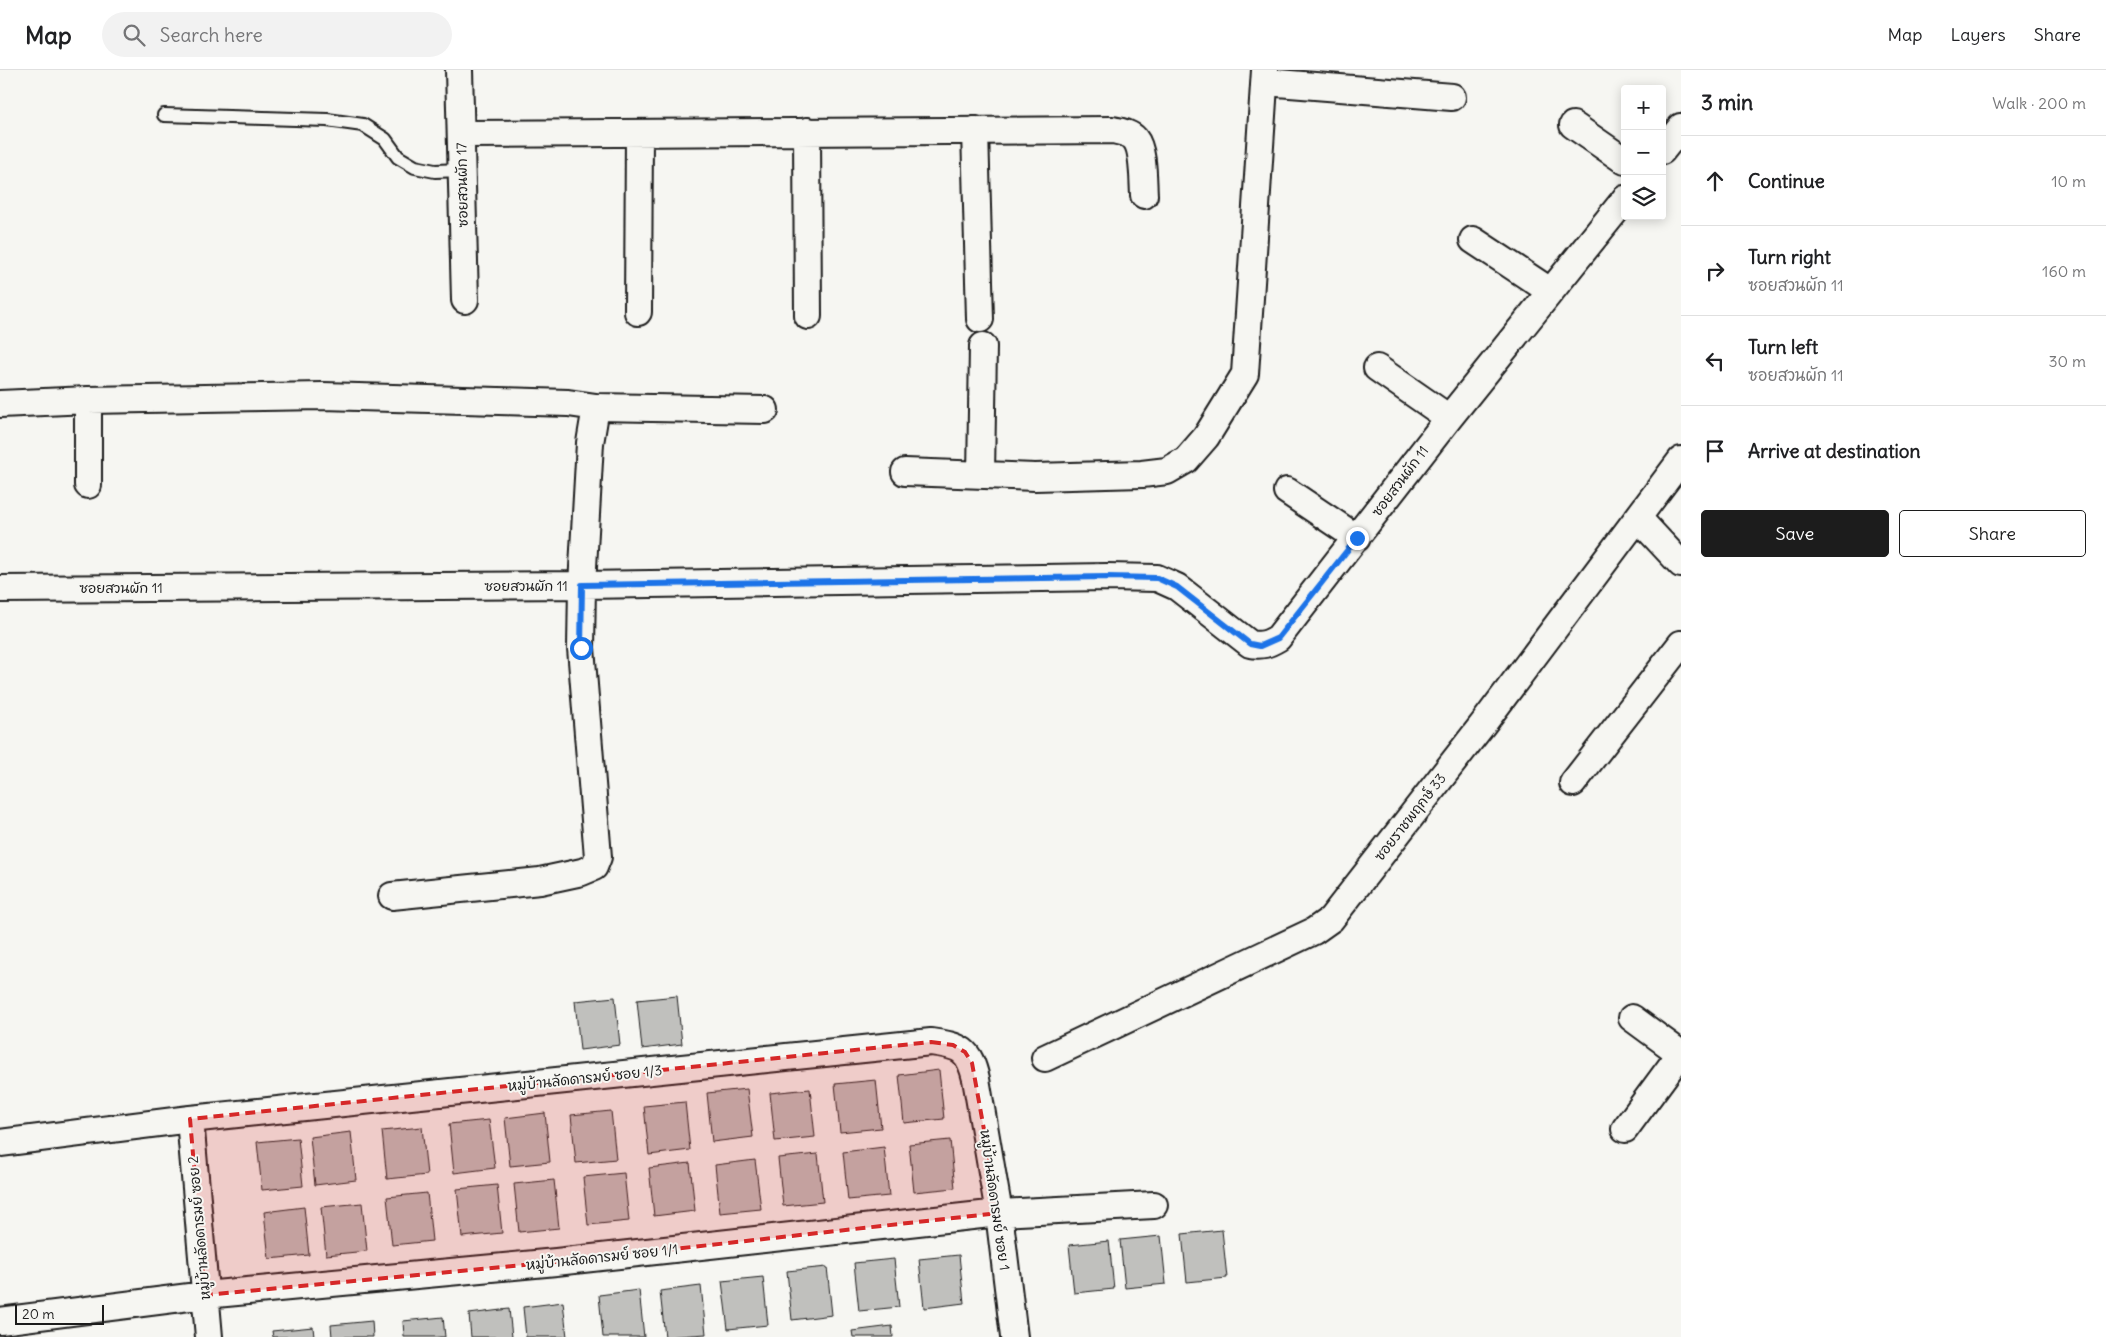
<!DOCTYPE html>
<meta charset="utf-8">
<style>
:root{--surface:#fff;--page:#f2f2f2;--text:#202124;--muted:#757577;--line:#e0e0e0;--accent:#1c1c1c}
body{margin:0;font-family:Delius,"Playpen Sans Thai",sans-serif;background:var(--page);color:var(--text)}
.controls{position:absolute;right:15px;top:15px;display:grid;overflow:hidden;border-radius:5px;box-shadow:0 2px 12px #0003}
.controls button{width:45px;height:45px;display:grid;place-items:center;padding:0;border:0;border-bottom:1px solid var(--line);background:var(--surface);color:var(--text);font:25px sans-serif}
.scale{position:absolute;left:15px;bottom:12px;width:89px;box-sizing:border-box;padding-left:5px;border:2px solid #1c1c1c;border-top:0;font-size:14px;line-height:18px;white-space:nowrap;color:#1c1c1c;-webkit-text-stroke:4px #f6f6f2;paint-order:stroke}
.stop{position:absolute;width:15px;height:15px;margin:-11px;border:4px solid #1a73e8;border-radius:50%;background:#fff}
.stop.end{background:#1a73e8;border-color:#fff;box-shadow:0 1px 5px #0008}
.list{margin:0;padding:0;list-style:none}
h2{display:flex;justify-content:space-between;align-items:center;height:65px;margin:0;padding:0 20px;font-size:21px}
h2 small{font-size:16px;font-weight:400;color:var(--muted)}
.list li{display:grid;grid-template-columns:32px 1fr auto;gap:15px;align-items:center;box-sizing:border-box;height:90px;padding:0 20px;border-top:1px solid var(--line)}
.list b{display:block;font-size:19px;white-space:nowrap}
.list p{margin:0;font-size:16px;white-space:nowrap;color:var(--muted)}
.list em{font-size:16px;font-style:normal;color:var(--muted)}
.actions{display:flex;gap:10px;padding:15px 20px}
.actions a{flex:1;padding:11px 0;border:1px solid var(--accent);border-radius:5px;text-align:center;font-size:18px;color:var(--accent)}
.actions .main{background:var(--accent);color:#fff}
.icon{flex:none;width:28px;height:28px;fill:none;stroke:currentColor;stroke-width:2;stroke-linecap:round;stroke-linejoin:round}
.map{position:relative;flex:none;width:1681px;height:1267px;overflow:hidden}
header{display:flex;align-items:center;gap:30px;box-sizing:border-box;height:70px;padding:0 25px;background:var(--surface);border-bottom:1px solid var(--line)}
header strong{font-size:24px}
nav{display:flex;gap:28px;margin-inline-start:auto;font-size:18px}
.search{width:350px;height:45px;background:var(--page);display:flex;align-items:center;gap:12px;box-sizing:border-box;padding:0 18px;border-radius:28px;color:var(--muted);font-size:19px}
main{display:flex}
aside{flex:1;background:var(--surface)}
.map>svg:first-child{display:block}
.building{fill:#c0c0bd;stroke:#1c1c1c}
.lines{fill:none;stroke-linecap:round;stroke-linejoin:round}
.service-casing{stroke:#1c1c1c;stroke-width:16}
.minor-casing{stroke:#1c1c1c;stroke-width:30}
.service{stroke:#f6f6f2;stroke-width:12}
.minor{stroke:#f6f6f2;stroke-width:26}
.route{stroke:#1a73e8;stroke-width:6}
.marked{fill:#d62828;fill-opacity:0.2;stroke:#d62828;stroke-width:4;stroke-dasharray:10 6;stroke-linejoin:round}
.labels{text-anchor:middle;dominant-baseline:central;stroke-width:4;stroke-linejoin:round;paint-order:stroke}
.street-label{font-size:14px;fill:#1c1c1c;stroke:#f6f6f2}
</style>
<header>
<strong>Map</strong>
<div class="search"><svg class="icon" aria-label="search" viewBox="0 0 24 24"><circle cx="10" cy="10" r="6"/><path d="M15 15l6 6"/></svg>Search here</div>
<nav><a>Map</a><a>Layers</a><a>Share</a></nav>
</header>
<main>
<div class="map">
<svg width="1681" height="1267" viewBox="0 0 1681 1267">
<rect width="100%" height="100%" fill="#f6f6f2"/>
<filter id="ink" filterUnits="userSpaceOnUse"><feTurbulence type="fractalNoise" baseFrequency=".02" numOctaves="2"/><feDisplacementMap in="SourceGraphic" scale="10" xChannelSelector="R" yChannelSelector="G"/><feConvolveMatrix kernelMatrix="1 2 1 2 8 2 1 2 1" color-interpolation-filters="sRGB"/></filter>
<g filter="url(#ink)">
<!-- building -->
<path class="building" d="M677 926 682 974 642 979 637 930Z
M615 927 620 975 580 980 575 931Z
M939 1000 944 1049 904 1053 899 1005Z
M876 1010 881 1058 840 1062 835 1014Z
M747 1019 753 1067 712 1072 707 1023Z
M810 1019 815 1067 775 1071 770 1023Z
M685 1032 690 1080 649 1085 644 1036Z
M611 1041 616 1089 576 1093 571 1045Z
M545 1043 550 1092 510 1096 505 1048Z
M489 1050 495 1098 454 1103 449 1054Z
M422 1057 427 1105 387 1109 382 1061Z
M351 1062 356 1110 315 1115 310 1067Z
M298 1068 303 1116 262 1120 257 1072Z
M950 1070 955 1118 914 1122 909 1074Z
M884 1077 889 1126 848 1130 843 1082Z
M818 1084 823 1132 783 1136 778 1088Z
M755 1090 761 1139 720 1143 715 1095Z
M690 1093 695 1141 654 1146 649 1098Z
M624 1103 629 1151 588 1155 583 1107Z
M554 1110 559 1158 519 1162 514 1114Z
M497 1115 502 1163 462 1167 457 1119Z
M427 1123 432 1171 392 1175 387 1127Z
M362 1133 367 1181 326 1185 321 1137Z
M304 1137 309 1185 269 1189 264 1142Z
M1222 1160 1227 1208 1187 1212 1182 1164Z
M1161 1166 1166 1214 1125 1218 1120 1170Z
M1109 1171 1114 1219 1074 1223 1069 1175Z
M959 1185 964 1233 924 1238 919 1189Z
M894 1189 899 1237 859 1241 854 1193Z
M827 1197 832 1245 792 1250 787 1201Z
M763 1207 768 1255 728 1259 722 1211Z
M701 1216 706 1264 665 1267 660 1221Z
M639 1220 644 1267H603L599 1225Z
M563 1232 567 1267H526L523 1237Z
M509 1239 512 1267H471L469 1244Z
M443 1247 445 1267H404L403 1251Z
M372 1251 373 1267H332L331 1255Z
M892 1256 893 1267H853L852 1261Z
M313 1257 314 1267H273L272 1261Z"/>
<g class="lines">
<defs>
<path id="service" d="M164 45 327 50 363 55 385 69 398 87 415 97 435 101 461 100"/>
<path id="minor" d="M459 0 465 230
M1265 12 1452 27
M1573 55 1625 91
M975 60 980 249
M807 61 808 246
M461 64 1113 60C1121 62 1130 63 1135 69 1144 80 1143 111 1144 125
M1662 81 1681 57
M1473 170 1550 221
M638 242 639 63
M1377 298 1449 348
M0 334 88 330 323 326 568 333 596 337 765 340
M905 402 1035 407 1142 404 1167 401 1186 390 1206 367 1245 304 1265 0
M981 405 983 276
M88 415V330
M1287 421 1357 468
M1638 448 1681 494
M0 519 582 515 1107 507 1157 508 1177 517 1250 574C1262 576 1268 574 1278 568L1449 348 1625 129
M1573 713 1681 574
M392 826 540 811 582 802 594 797 598 787 581 578 582 515 590 373 596 337
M1632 948 1681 984
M1045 988 1314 861 1331 849 1483 654 1681 390
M190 1049 209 1267
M1625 1059 1681 983
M0 1073 190 1049 931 972C961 976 969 979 976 1009L999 1143 1014 1267
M0 1251 205 1225 556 1192 999 1143 1154 1135"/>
</defs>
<!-- service casing -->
<use href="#service" class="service-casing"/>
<!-- minor casing -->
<use href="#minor" class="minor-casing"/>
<!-- service -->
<use href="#service" class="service"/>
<!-- minor -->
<use href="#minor" class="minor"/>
</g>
</g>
<g class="lines" filter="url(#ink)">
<!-- route -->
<path class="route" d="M581 578 582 515 1107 507 1157 508 1177 517 1250 574 1260 576 1278 568 1357 468"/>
</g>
<!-- marked area -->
<path class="marked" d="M931 972 953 975 965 982 972 993 999 1143 556 1192 205 1225 190 1049Z"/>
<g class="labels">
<!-- street labels -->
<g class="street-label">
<text transform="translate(462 115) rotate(-91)">ซอยสวนผัก 17</text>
<text transform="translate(1400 411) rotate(-53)">ซอยสวนผัก 11</text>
<text x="526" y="516">ซอยสวนผัก 11</text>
<text x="121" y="518">ซอยสวนผัก 11</text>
<text transform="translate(1410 747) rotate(-52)">ซอยราชพฤกษ์ 33</text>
<text transform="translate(585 1008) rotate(-6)">หมู่บ้านลัดดารมย์ ซอย 1/3</text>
<text transform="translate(995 1130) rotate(82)">หมู่บ้านลัดดารมย์ ซอย 1</text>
<text transform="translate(199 1158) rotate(-95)">หมู่บ้านลัดดารมย์ ซอย 2</text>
<text transform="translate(602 1187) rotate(-6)">หมู่บ้านลัดดารมย์ ซอย 1/1</text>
</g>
</g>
</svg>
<div class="controls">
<button>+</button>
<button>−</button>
<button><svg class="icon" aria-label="layers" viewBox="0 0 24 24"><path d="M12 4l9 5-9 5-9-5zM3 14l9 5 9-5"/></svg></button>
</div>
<div class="scale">20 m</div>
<div class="stop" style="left:581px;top:578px"></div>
<div class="stop end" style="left:1357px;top:468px"></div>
</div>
<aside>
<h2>3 min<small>Walk · 200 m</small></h2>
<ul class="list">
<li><svg class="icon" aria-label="ahead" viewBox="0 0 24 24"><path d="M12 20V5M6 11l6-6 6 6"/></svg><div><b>Continue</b></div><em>10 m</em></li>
<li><svg class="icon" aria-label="right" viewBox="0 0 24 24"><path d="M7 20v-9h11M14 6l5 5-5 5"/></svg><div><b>Turn right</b><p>ซอยสวนผัก 11</p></div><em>160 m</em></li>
<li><svg class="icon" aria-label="left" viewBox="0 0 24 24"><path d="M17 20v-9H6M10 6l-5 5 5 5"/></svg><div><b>Turn left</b><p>ซอยสวนผัก 11</p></div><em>30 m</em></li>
<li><svg class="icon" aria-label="arrive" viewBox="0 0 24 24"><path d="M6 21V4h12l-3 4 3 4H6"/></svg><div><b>Arrive at destination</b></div></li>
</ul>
<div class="actions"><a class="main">Save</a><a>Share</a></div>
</aside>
</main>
